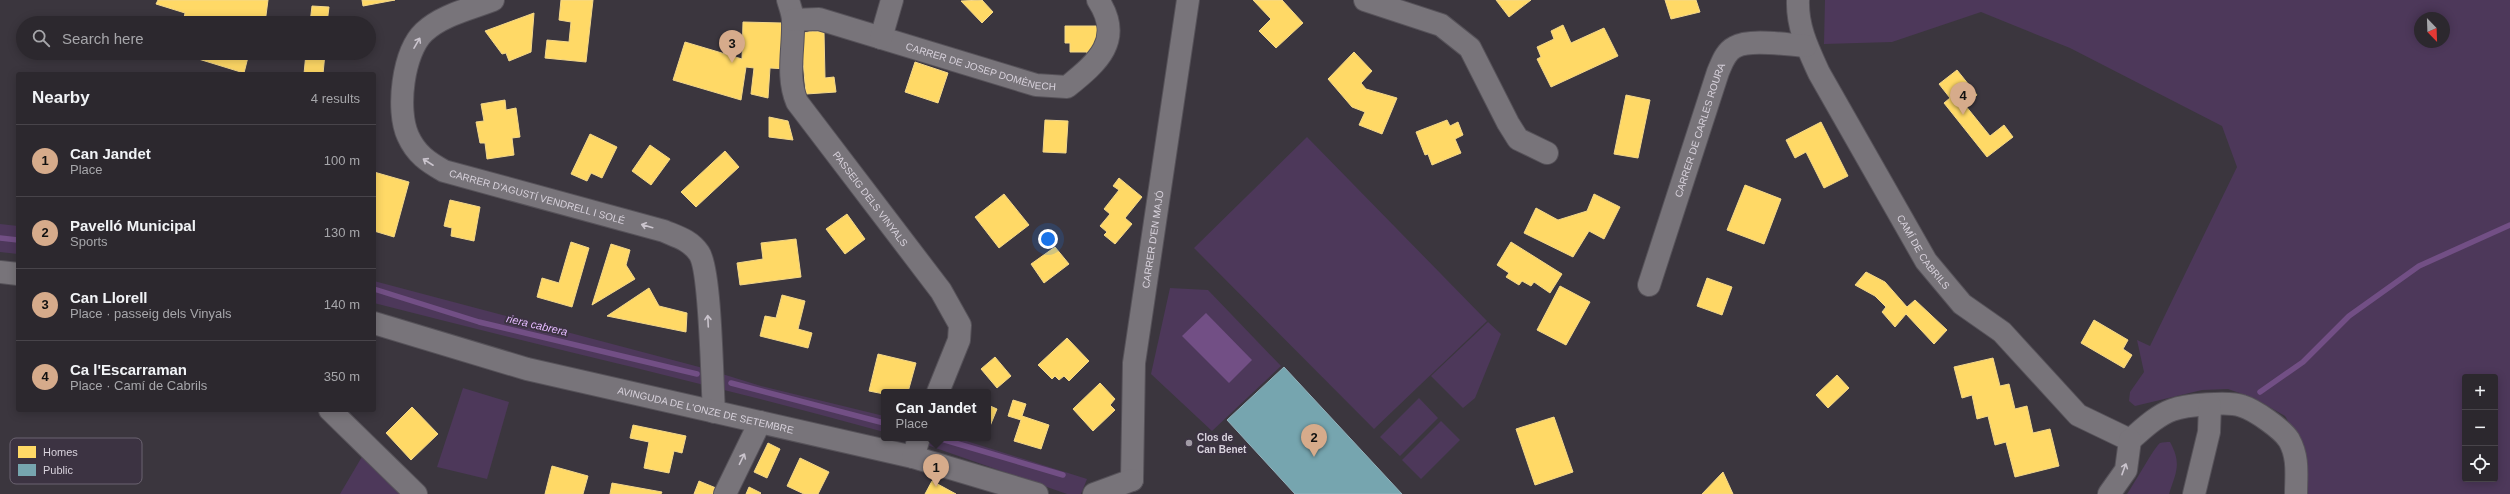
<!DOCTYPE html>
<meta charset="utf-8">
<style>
:root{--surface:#2c282e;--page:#38343a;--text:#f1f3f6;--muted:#a6a6aa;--line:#48444a;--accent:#d6ab8b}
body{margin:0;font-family:Arial,sans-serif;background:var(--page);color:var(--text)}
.controls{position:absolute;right:12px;bottom:12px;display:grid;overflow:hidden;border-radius:4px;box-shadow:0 2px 10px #0003}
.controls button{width:36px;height:36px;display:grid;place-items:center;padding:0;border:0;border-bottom:1px solid var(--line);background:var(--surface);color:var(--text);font:20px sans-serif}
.compass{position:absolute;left:2414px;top:12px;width:36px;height:36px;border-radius:50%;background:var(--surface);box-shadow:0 2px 10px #0003;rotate:157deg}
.you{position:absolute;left:1048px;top:239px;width:14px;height:14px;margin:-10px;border:3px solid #fff;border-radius:50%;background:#1a73e8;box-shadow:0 0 0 6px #1a73e833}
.badge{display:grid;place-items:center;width:26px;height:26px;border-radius:50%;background:var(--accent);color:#111;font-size:13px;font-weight:700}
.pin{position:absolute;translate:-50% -33px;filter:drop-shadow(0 1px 2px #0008)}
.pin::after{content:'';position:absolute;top:21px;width:14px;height:12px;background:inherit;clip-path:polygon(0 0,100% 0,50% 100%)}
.popup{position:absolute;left:881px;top:389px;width:110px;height:52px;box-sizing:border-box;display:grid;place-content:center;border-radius:4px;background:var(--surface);filter:drop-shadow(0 1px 3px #0005);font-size:13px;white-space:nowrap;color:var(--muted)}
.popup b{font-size:15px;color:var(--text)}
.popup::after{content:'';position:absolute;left:50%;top:100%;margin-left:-8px;border:8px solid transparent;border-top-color:var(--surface)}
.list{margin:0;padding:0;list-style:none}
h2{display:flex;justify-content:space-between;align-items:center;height:52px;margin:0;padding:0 16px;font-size:17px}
h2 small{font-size:13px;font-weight:400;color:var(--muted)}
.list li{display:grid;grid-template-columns:26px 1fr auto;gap:12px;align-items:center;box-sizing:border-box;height:72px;padding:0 16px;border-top:1px solid var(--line)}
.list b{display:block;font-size:15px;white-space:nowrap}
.list p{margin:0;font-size:13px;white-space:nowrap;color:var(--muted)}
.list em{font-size:13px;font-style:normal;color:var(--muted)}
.icon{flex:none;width:22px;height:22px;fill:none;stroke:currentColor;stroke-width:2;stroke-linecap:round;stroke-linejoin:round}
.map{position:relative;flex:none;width:2510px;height:494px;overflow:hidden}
.search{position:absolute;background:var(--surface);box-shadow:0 2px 10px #0003;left:16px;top:16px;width:360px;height:44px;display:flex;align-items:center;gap:10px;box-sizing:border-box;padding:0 14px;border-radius:22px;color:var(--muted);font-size:15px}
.panel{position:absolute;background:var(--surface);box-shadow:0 2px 10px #0003;left:16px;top:72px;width:360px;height:340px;border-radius:4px}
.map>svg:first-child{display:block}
.green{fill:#4d385a;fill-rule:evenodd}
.water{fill:#724f85}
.homes{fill:#ffd966;stroke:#f3d789}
.public{fill:#76a5af;stroke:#93b2bc}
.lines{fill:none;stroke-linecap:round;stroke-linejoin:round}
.stream{stroke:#724f85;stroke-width:5.5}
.minor-casing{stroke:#565259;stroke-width:24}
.minor{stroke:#78747a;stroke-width:22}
.oneway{stroke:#cac4cd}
.poi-dot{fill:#a19ba5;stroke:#3c3342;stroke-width:1.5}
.labels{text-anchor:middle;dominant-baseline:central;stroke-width:4;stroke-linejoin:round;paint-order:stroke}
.street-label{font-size:10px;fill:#d8d2dc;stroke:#3c3342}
.poi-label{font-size:10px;font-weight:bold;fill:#d8d2dc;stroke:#3c3342;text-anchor:start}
.water-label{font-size:11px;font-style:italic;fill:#e5bbff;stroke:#3c3342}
.key{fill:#3c3342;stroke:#6b6370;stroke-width:1}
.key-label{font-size:11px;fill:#d8d2dc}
</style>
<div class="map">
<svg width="2510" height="494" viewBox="0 0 2510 494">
<rect width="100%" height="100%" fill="#3b363e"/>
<!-- green -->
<path class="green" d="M1825 0H2510V494H2303L2305 449 2285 416 2254 398 2228 389 2202 390 2135 406 2129 401 2130 392 2144 372 2137 340 2150 346 2237 167 2222 126 2070 48 1981 12 1892 42 1824 44ZM2420 18H2444V42H2420ZM2465 377H2495V479H2465Z
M1307 137 1487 321 1374 429 1194 248Z
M0 224 18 226V254L0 252Z
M374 281 703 368 761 386 884 416V432C715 385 544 347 374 303Z
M1170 288 1208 290 1281 366 1212 431 1151 374Z
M1488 322 1501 334 1475 398 1463 408 1431 376Z
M463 388 509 402 487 479 437 467Z
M1419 398 1438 418 1400 456 1380 437Z
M1441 421 1460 440 1421 479 1402 460Z
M907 438H957L1087 479 1081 494H1067Z
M2170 442C2182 464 2176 472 2169 494H2127C2133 486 2155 446 2160 443 2163 442 2167 442 2170 442Z
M363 455 403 494H340Z"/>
<!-- water -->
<path class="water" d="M1206 313 1252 360 1229 383 1182 336Z"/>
<!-- homes -->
<path class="homes" d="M158 0H268L265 23H183L185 13 156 4Z
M362 0H395L363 6Z
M561 0H593L586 62 545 58 547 40 569 42 571 22 559 20Z
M982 0 993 12 982 23 961 1Z
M1253 0H1282L1303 23 1276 48 1259 31 1271 19Z
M1496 0H1531L1509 17Z
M1665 0H1696L1700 12 1671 19Z
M312 6 329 7 327 23H310Z
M534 13 531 52 509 61 506 53 502 54 485 31Z
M743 22 782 23 787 69 770 68 768 98 751 94 754 68 746 67 741 100 673 80 685 42 742 59Z
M1563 25 1571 43 1604 28 1618 56 1551 87 1537 59 1541 57 1537 47 1554 39 1551 31Z
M1065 26H1102L1097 57 1087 56V52H1070V43H1065Z
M812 31 824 32 825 78 834 77 836 92 806 94 801 39 804 33Z
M1354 52 1372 71 1361 83 1366 89 1397 98 1382 134 1359 125 1365 112 1352 107 1328 79Z
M179 53H249L244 73Z
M306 53H325L323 74H304Z
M915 62 948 73 938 103 905 92Z
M1957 70 1977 95 1965 105 1990 136 2004 125 2013 137 1987 157 1944 103 1950 98 1939 84Z
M1626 95 1650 100 1638 158 1614 154Z
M505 100 506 110 516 108 520 137 512 138 514 155 487 159 485 143H480L476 122 484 121 481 104Z
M769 117 788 121 793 140 769 137Z
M1045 120 1068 121 1066 153 1043 152Z
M1447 120 1450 126 1458 122 1463 135 1455 139 1461 153 1432 165 1428 154 1425 155 1416 132Z
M1821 122 1848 176 1824 188 1806 152 1795 158 1786 140Z
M590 134 617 147 602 178 591 173 587 181 571 174Z
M650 145 670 159 651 185 632 171Z
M725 151 739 167 696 207 681 192Z
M374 172 409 182 394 237 374 231Z
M1119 178 1142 197 1125 218 1132 224 1115 244 1104 235 1107 232 1100 226 1110 214 1104 209 1119 190 1113 186Z
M1745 185 1781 199 1764 244 1727 230Z
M1004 194 1029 225 999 248 975 217Z
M1594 194 1620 207 1604 239 1589 231 1573 257 1524 233 1536 208 1558 220 1587 211Z
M450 200 480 207 474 241 451 236 452 228 444 226Z
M847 214 865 239 845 254 826 229Z
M796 239 801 277 740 285 737 263 763 259 761 243Z
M571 242 589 248 572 307 537 297 542 278 559 283Z
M1511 242 1562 274 1550 293 1534 282 1531 286 1522 281 1519 285 1506 277 1509 273 1497 265Z
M611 244 630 250 626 265 635 279 592 305Z
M1055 247 1069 264 1044 283 1031 264Z
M1866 272 1885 282 1907 307 1915 300 1947 330 1934 344 1906 314 1895 327 1882 312 1886 307 1875 296 1855 285Z
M1707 278 1732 287 1722 315 1697 306Z
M1560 286 1590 302 1566 345 1537 330Z
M649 288 659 306 687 313 686 332 607 316Z
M782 295 805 301 798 329 812 333 808 348 760 336 765 316 776 318Z
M2094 320 2128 340 2123 349 2132 355 2124 368 2081 343Z
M1067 338 1089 361 1069 381 1064 376 1059 380 1055 376 1052 379 1038 365Z
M878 354 916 363 908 392H884V394L869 391Z
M995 357 1011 376 997 388 981 369Z
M1993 358 2000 386 2009 384 2015 409 2027 406 2033 433 2050 429 2059 466 2015 477 2006 442 1995 445 1988 416 1977 419 1972 395 1962 398 1954 367Z
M1837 375 1849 388 1828 408 1816 395Z
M1100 383 1115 399 1110 405 1115 410 1093 431 1073 409Z
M1013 400 1026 404 1022 416 1049 425 1041 449 1014 441 1021 420 1008 416Z
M988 405 997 409 988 431Z
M412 407 438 434 411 460 386 433Z
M1554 417 1573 472 1535 485 1516 429Z
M633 425 686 436 682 453 674 451 669 473 644 468 649 442 630 438Z
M768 443 780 449 767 478 754 472Z
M800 458 829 472 818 494H804L787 486Z
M552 466 588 476 583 494H545Z
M1723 472 1733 494H1702Z
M699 481 716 488 713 494H694Z
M932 481 956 494H925Z
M612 483 662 492 661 494H610Z
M749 487 761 493 760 494H746Z"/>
<!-- public -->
<path class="public" d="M1284 367 1402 494H1295L1227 420Z"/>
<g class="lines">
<!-- stream -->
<path class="stream" d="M0 238 18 240
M374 289 479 322 697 374
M731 383 884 423
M2260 392 2303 362 2349 316 2419 266 2510 225
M938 438 1063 475"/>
<defs>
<g id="minor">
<path id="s1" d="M493 0C470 9 442 15 424 32 403 52 396 110 408 136 416 154 428 162 444 171L664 231C678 237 690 240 699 253 711 270 712 385 714 412"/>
<path id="s2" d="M788 0C790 7 793 14 793 21 794 49 786 76 797 102L941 291 960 325 959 340 938 392"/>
<path d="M1365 0 1441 25 1470 48 1508 123 1518 139 1547 153"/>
<path id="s3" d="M1798 0C1797 27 1808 49 1819 73L1926 261 1962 304 2002 332 2078 415 2130 440"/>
<path id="s4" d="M793 20 819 19 1036 85 1067 87C1098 62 1124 40 1098 0"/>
<path d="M881 38 892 0"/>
<path d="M0 272 18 274"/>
<path id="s5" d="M1649 285 1718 72C1722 63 1725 52 1735 47 1750 38 1788 45 1806 46"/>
<path id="s6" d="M374 323 527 369 913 457 1037 494"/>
<path d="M330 410 416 494"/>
<path d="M2130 440C2143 429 2156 416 2172 410 2185 405 2229 401 2242 406 2255 410 2282 429 2289 440 2299 458 2296 475 2296 494"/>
<path d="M913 457 919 438"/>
<path id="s7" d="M1132 480 1134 363 1188 0"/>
<path d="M725 494 760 422"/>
<path d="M1094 494 1132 480"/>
<path d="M2109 494 2126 470 2130 440"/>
<path d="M2194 494 2209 432 2210 405"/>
</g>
</defs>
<!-- minor casing -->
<use href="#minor" class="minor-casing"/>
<!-- minor -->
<use href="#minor" class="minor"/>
</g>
<!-- one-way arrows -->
<defs><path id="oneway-shaft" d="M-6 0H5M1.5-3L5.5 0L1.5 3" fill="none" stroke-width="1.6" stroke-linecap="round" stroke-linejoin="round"/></defs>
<g class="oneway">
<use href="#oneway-shaft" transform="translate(417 43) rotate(-60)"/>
<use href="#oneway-shaft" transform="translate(428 162) rotate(-147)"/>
<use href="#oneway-shaft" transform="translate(647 226) rotate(-164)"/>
<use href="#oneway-shaft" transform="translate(708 321) rotate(-93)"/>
<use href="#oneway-shaft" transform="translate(742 459) rotate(-64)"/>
<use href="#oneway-shaft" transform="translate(2124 469) rotate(-70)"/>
</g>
<!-- markers -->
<circle class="poi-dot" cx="1189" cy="443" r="4"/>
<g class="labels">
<!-- street labels -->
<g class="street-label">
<text stroke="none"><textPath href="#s4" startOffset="195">CARRER DE JOSEP DOMÈNECH</textPath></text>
<text stroke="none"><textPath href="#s5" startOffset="163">CARRER DE CARLES ROURA</textPath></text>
<text stroke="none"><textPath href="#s1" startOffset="334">CARRER D'AGUSTÍ VENDRELL I SOLÉ</textPath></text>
<text stroke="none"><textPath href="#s2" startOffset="225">PASSEIG DELS VINYALS</textPath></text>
<text stroke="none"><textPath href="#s7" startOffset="242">CARRER D'EN MAJÓ</textPath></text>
<text stroke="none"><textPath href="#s3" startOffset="284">CAMÍ DE CABRILS</textPath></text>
<text stroke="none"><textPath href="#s6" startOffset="343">AVINGUDA DE L'ONZE DE SETEMBRE</textPath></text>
</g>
<!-- poi labels -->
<g class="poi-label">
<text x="1197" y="437">Clos de<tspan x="1197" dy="12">Can Benet</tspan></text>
</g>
<!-- water labels -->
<g class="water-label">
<text transform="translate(537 325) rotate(13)">riera cabrera</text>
</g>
</g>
<!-- legend -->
<rect x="10" y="438" width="132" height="46" rx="6" class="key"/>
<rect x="18" y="446" width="18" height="12" fill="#ffd966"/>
<rect x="18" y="464" width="18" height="12" fill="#76a5af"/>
<g class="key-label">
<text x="43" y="456">Homes</text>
<text x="43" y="474">Public</text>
</g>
</svg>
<div class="controls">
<button>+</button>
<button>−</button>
<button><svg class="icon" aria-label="locate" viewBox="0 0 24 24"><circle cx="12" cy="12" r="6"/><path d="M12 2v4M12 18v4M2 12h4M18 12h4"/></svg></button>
</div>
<svg class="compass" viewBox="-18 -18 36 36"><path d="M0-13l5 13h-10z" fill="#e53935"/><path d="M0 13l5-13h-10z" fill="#a6a6aa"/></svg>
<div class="you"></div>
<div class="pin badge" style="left:936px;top:487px">1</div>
<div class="popup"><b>Can Jandet</b>Place</div>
<div class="pin badge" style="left:1314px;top:457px">2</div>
<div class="pin badge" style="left:732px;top:63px">3</div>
<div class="pin badge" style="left:1963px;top:115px">4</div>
<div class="search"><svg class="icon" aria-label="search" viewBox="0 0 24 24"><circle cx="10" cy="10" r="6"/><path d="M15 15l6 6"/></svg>Search here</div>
<section class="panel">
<h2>Nearby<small>4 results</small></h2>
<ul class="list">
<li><span class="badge">1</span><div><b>Can Jandet</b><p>Place</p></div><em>100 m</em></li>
<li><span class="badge">2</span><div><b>Pavelló Municipal</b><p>Sports</p></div><em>130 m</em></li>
<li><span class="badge">3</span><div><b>Can Llorell</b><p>Place · passeig dels Vinyals</p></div><em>140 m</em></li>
<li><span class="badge">4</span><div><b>Ca l'Escarraman</b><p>Place · Camí de Cabrils</p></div><em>350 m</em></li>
</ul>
</section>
</div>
